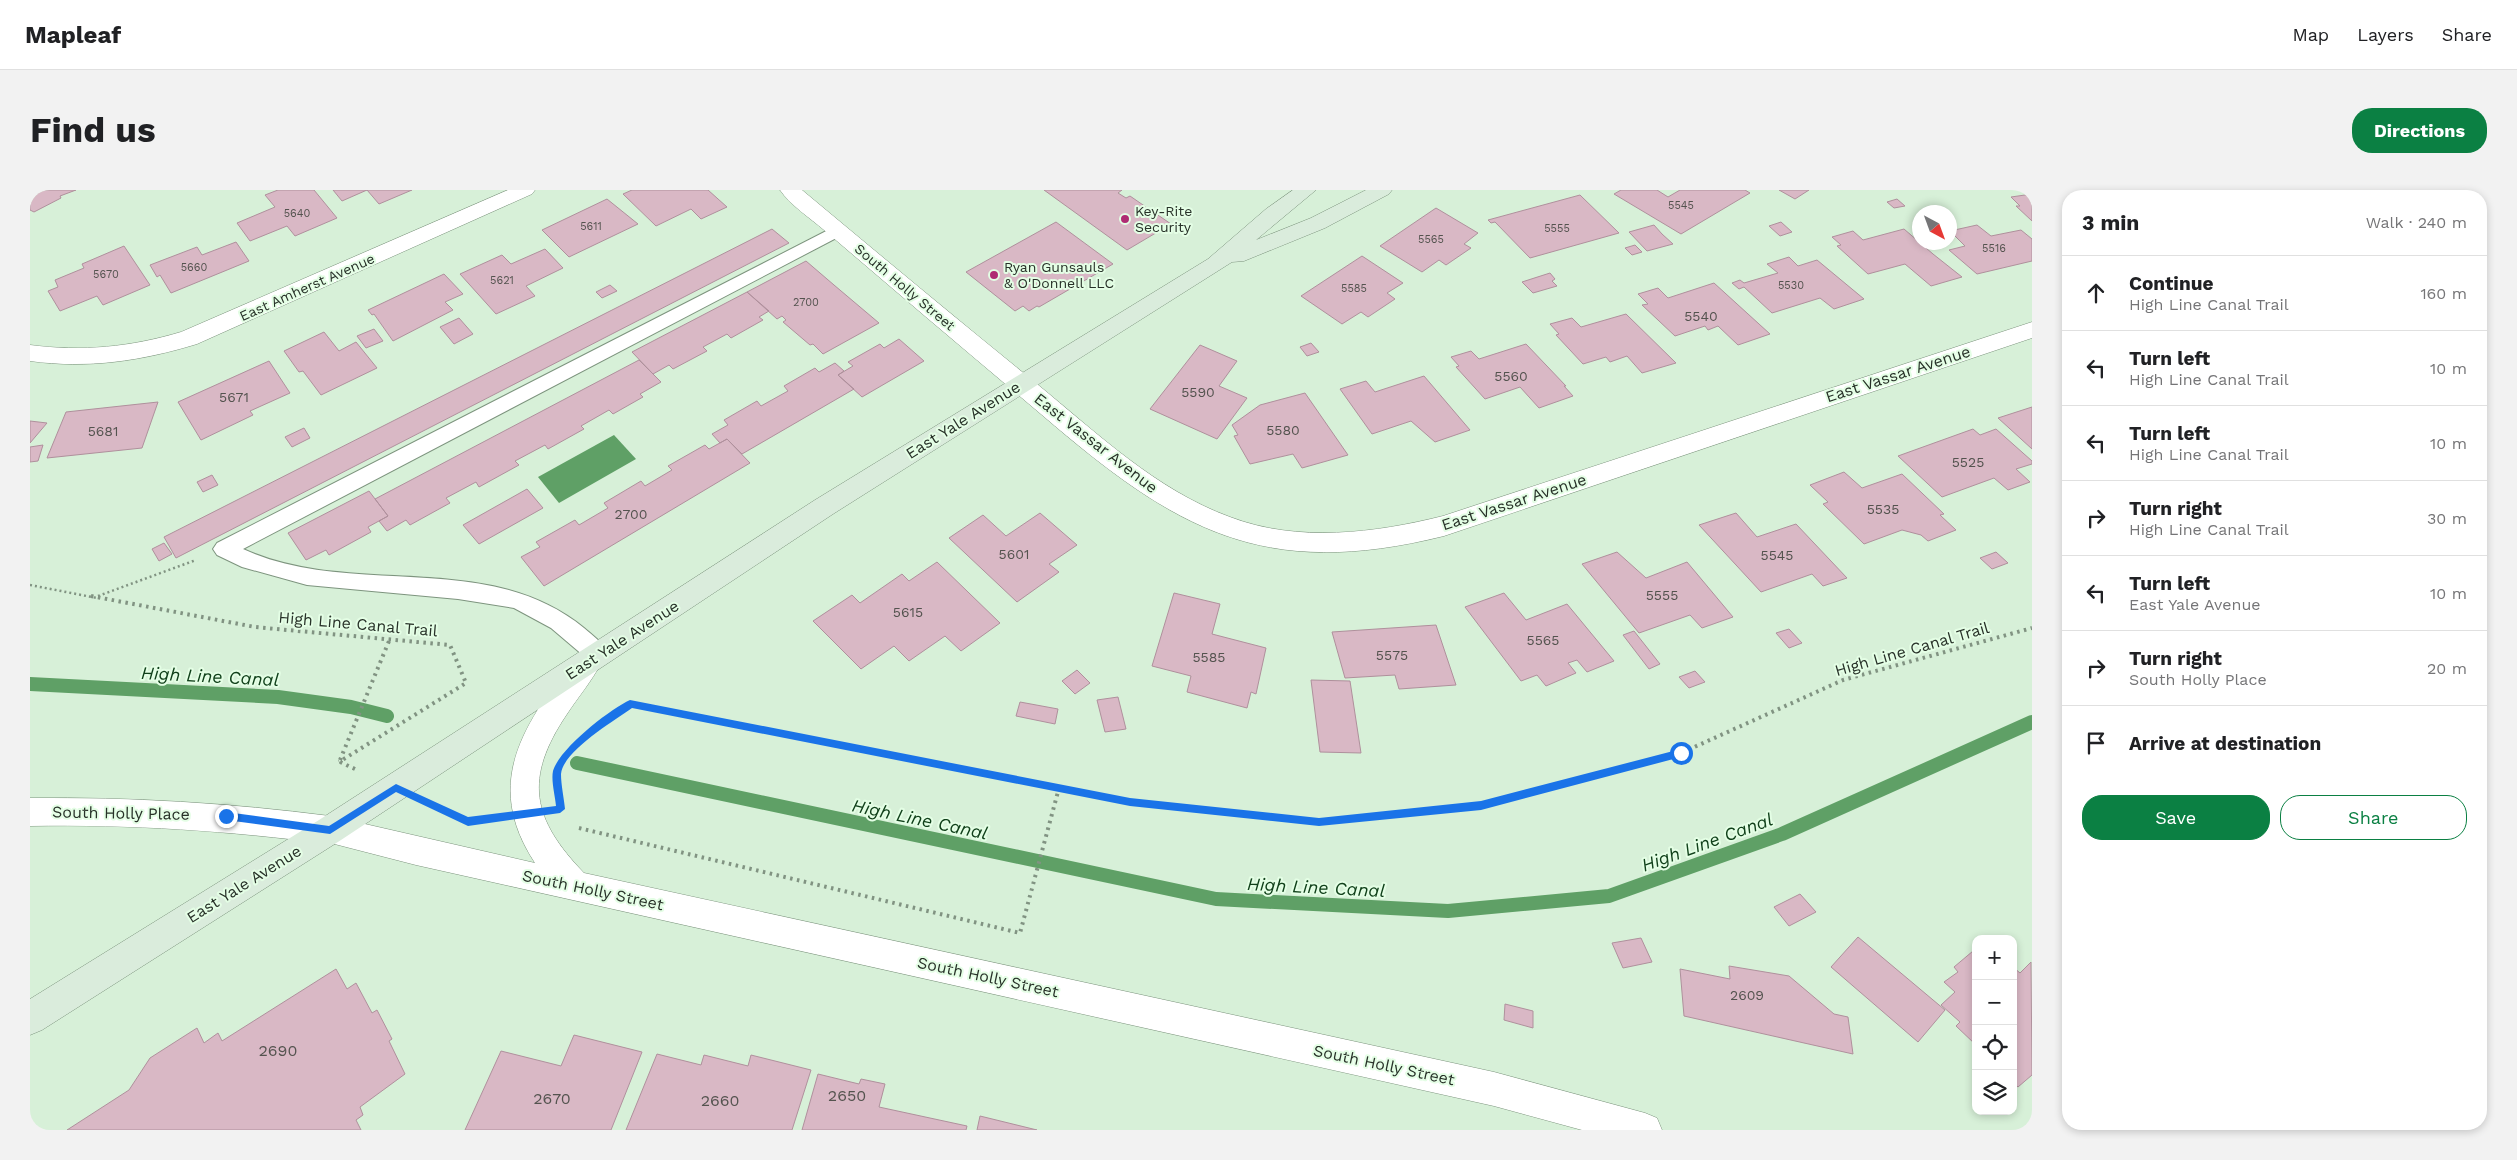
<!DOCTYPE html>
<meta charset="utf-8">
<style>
:root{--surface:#fff;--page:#f2f2f2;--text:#202124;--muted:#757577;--line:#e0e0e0;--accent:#0b8043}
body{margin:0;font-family:"Work Sans",sans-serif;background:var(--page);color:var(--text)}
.controls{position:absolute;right:15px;bottom:15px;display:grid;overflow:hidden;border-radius:10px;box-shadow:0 2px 8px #0003}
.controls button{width:45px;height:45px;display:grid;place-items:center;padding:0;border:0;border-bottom:1px solid var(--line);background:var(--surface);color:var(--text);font:25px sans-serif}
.compass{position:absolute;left:1882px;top:15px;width:45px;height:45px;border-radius:50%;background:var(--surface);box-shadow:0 2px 8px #0003;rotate:139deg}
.stop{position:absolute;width:15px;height:15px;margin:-11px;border:4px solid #1a73e8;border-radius:50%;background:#fff}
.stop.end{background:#1a73e8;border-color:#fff;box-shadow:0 1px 5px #0008}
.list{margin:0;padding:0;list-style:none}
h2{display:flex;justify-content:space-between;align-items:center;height:65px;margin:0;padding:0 20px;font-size:21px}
h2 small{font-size:16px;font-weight:400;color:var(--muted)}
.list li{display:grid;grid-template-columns:32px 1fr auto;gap:15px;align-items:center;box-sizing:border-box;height:75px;padding:0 20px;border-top:1px solid var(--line)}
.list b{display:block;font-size:19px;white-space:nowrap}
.list p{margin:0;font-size:16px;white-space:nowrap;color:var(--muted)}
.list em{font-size:16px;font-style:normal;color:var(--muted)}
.actions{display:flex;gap:10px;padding:15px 20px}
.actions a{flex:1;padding:11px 0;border:1px solid var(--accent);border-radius:20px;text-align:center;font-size:18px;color:var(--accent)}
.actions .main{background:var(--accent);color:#fff}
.icon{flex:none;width:28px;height:28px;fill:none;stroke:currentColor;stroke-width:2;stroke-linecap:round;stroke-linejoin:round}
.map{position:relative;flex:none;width:2002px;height:940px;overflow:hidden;border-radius:20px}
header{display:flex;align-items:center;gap:30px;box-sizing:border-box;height:70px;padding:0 25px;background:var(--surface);border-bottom:1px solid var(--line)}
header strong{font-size:24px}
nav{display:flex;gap:28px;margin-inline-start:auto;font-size:18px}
.intro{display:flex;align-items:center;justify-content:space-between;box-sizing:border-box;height:120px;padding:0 30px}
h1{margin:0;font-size:35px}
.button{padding:12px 22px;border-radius:20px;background:var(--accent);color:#fff;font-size:18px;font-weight:700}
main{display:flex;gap:30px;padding:0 30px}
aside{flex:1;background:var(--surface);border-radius:20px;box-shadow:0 2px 8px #0003}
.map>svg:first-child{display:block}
.water{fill:#5fa066}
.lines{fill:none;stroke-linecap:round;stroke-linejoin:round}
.stream{stroke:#5fa066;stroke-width:14}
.building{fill:#d9b8c5;stroke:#af909c}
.service-casing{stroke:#7d947e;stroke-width:2}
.minor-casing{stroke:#7d947e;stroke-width:1}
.tertiary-casing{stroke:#7d947e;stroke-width:1}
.secondary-casing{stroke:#7d947e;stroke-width:1}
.path-far1{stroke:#819382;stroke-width:2.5;stroke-dasharray:2 3;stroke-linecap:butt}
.path{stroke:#819382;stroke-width:4;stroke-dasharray:2.5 4.5;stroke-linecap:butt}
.service{fill:#fff;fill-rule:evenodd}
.minor{fill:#fff;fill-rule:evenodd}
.tertiary{fill:#fff;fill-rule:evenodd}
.secondary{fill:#daecdc;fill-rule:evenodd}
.route{fill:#1a73e8}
.poi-dot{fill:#af2b73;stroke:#e4fee5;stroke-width:2}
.labels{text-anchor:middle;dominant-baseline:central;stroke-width:4;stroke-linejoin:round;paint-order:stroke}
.far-number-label{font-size:11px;fill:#54534f}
.far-poi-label{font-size:14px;fill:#273128;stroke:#e4fee5;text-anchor:start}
.far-street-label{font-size:14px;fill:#273128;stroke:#e4fee5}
.number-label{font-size:14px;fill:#54534f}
.street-label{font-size:16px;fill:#273128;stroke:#e4fee5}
.near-number-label{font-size:16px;fill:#54534f}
.water-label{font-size:18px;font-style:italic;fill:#10401a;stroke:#e4fee5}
</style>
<header>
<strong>Mapleaf</strong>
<nav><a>Map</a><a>Layers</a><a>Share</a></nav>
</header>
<div class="intro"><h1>Find us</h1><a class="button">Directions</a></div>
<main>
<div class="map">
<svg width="2002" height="940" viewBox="0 0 2002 940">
<rect width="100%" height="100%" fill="#d7f0d8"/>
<!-- water -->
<path class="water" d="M584 245 606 269 529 313 508 287Z"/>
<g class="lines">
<!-- stream -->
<path class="stream" d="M0 494 248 507 321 517 357 526
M547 573 1186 709 1418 721 1579 706 1752 644 2002 532"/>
</g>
<!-- building -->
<path class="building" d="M0 0H46L30 6 31 8 4 22 0 20Z
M248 0H284L307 28 265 46 257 36 220 51 207 33 245 17 235 5Z
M303 0H382L349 14 337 0 312 11Z
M602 0H678L697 17 671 29 661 19 626 36 593 4Z
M1014 0H1092L1088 3 1096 8 1100 6 1116 17 1112 19 1121 25 1125 23 1141 34 1097 60Z
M1591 0H1627L1638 7 1650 0H1715L1720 3 1651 44 1584 4Z
M1749 0H1779L1765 9Z
M2002 4V31L1986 16H1990L1981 7Z
M1550 5 1589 43 1500 68 1465 32 1461 33 1458 30Z
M577 9 608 34 539 67 512 40Z
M1867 9 1875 16 1864 18 1857 12Z
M1406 18 1448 43 1434 54 1441 58 1416 75 1409 70 1392 82 1350 56Z
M1026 32 1083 74 1009 117 1007 116 999 121 993 116 985 121 936 82Z
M1751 32 1762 42 1750 46 1739 36Z
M1624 35 1632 44 1643 54 1617 61 1599 42Z
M1947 35 1961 46 1991 40 2002 49V71L1947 84 1919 60 1935 56 1920 41Z
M742 39 759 53 146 368 134 347Z
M1874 39 1903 64 1932 87 1901 96 1875 74 1838 84 1807 56 1811 55 1802 47 1823 41 1833 50Z
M206 52 219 71 141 103 130 85 127 87 120 75 167 57 172 65Z
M1605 55 1612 62 1602 65 1595 58Z
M94 56 120 95 73 115 67 106 30 121 18 101 28 97 25 90 54 78 52 74Z
M515 59 533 78 496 96 505 106 466 124 430 84 472 65 481 74Z
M1332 66 1373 93 1357 103 1365 109 1338 127 1331 122 1312 134 1271 106Z
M1759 67 1768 76 1787 70 1834 109 1804 119 1790 108 1742 123 1714 97 1709 99 1702 93 1710 90 1714 93 1748 83 1737 74Z
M776 71 804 95 849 133 793 164 783 154 780 155 753 132 756 130 752 126 747 129 717 102Z
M1520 83 1525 89 1522 91 1527 96 1503 103 1492 92Z
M414 84 433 104 415 112 423 120 363 151 344 124 342 125 338 120Z
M1684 93 1740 144 1708 155 1688 136 1678 140 1675 136 1645 146 1612 115 1618 114 1608 104 1628 98 1638 108Z
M580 95 587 101 572 108 566 102Z
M717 102 739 121 729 127 733 130 701 148 697 144 673 157 677 161 643 179 639 175 623 184 602 162Z
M1596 124 1646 173 1612 183 1597 166 1580 172 1576 167 1553 174 1526 145 1529 144 1520 134 1542 128 1551 137Z
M429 128 443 144 424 154 410 137Z
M344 139 353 151 336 158 327 146Z
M294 142 309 161 326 152 347 178 291 205 273 181 269 182 254 161Z
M869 149 894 171 832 207 808 185 823 176 818 172 850 154 854 158Z
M1281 153 1289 162 1277 166 1270 157Z
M1496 154 1536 196H1534L1543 206 1509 218 1490 197 1455 209 1426 177 1429 176 1421 167 1441 161 1449 169Z
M1170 155 1207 171 1189 196 1217 208 1187 249 1120 219Z
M609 170 631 192 610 204 613 207 583 224 579 220 551 236 554 239 518 259 515 255 485 271 489 275 449 297 446 292 416 308 420 313 380 335 376 330 357 341 349 331 358 326 345 309Z
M239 171 260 203 220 221 223 225 171 250 148 212Z
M805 173 814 181 808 185 824 199 712 264 697 249 690 253 682 244 698 235 694 230 727 211 731 216 758 201 754 196 785 178 789 182Z
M1394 186 1440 240 1405 252 1381 231 1342 244 1310 199 1336 191 1345 202Z
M1275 203 1318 265 1272 278 1263 264 1220 274 1204 246 1208 245 1202 235 1230 215Z
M128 212 112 258 17 268 36 222Z
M2002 217V259L1968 228Z
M0 231 17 233 0 253Z
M274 238 280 248 262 257 255 247Z
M1943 239 1950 245 1966 239 2002 271V274L1986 279 2000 292 1978 300 1964 288 1912 307 1868 266Z
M697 249 720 273 514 396 491 367 510 357 506 352 545 330 549 335 578 318 574 313 611 291 615 296 642 280 638 276 675 255 679 259Z
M13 255 8 271 0 272V257Z
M1814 282 1832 298 1872 284 1914 324 1910 325 1926 340 1898 351 1891 345 1872 340 1834 354 1793 314 1798 312 1780 295Z
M182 285 188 295 173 302 167 292Z
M497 299 513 318 449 354 433 335Z
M339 301 358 326 338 337 341 342 299 365 296 360 276 370 258 343Z
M1010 323 1047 355 1019 374 1029 382 987 412 919 348 953 325 976 346Z
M1706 323 1727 347 1766 334 1817 388 1793 396 1782 384 1731 402 1669 335Z
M134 353 142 364 129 371 122 359Z
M1587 362 1616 388 1657 372 1703 427 1672 438 1660 425 1609 443 1552 374Z
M1966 362 1978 373 1962 379 1950 368Z
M907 372 970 433 931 461 915 446 879 471 864 456 831 479 783 431 822 405 830 413 872 384 879 391Z
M1144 403 1190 414 1182 444 1236 458 1226 504 1221 502 1217 518 1157 502 1161 486 1122 476Z
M1474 403 1496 430 1537 414 1584 471 1557 482 1547 470 1538 473 1546 483 1516 496 1507 485 1491 491 1435 417Z
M1406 435 1426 495 1369 499 1365 485 1315 488 1302 442Z
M1759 439 1772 453 1759 458 1746 443Z
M1604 441 1630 474 1619 479 1593 445Z
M1047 480 1060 493 1045 504 1032 491Z
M1665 481 1675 492 1659 498 1649 487Z
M1281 490 1320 491 1331 563 1290 562Z
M1088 507 1096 539 1075 542 1067 510Z
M990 512 1028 519 1025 534 986 526Z
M1770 704 1786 722 1759 736 1744 717Z
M1828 747 1915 820 1888 852 1801 777Z
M1611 748 1622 772 1593 778 1582 753Z
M1943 761 1946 764V855L1926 836 1930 832 1911 815 1925 802 1914 792 1928 782 1924 777Z
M2001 772 2002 885 1988 897 1983 893V777L1990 783Z
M1699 776 1759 786 1804 824 1818 827 1823 864 1654 826 1650 779 1700 789Z
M306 779 317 799 326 793 342 823 347 820 362 849 359 851 375 884 330 917 333 925 326 930 331 940H37L99 900 120 868 167 838 174 853 188 843 192 851Z
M1475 814 1503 821V838L1474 830Z
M544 845 612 862 581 940H435L471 861 531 876Z
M627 864 671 875 674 865 718 876 721 865 781 880 762 940H596Z
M788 884 829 894 831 889 855 894 849 917 937 936 936 940H772Z
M950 926 1007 940H947Z"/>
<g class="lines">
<defs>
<path id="service" d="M808 35 814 36 817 40 814 44 213 359C322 409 456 358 554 438 563 446 575 454 580 465L577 472 569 474 561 472 521 438 484 418 428 409 277 395 212 377 187 365 183 359 187 353Z"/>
<path id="minor" d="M478 0H505L502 4 167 154C111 171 58 179 0 171V155C52 162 101 157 151 142Z
M750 0H772C850 65 928 130 1007 194 1067 243 1126 300 1200 327 1268 353 1345 343 1413 326L2002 132V148L1414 346C1233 391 1146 340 1012 225 973 192 935 160 896 127 862 98 828 69 794 40 780 28 760 15 750 0Z
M0 608C101 607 200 613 300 626L311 630 315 640 311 650 300 654C200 641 101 634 0 636Z"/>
<path id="tertiary" d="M557 461 567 465 571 473C562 491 548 507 537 524 493 589 502 629 554 683L1464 882 1615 923 1627 928 1632 940H1552L1464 916 386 675 289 650 285 640 289 630 300 626 505 673C451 591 496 532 547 465Z"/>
<path id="secondary" d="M1263 0H1286L1226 50 1281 28 1336 0H1362L1359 4 1295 38 1214 71 1202 72 803 324 311 650 12 840 0 845V809L289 630 785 310 1178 69 1236 19Z"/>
</defs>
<!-- service casing -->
<use href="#service" class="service-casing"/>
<!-- minor casing -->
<use href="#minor" class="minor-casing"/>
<!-- tertiary casing -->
<use href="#tertiary" class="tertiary-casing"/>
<!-- secondary casing -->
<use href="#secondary" class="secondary-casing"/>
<!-- path-far1 -->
<path class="path-far1" d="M0 395 67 408
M68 406 166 370"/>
<!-- path -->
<path class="path" d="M61 406 225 437 420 455 436 493 309 572
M549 552 600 514 1100 612 1289 632 1451 615 1651 563 1813 490 2002 438
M310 570 359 451
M310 572 325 579
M405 616 438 632 463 628
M549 638 990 743 1029 598"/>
<!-- service -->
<use href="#service" class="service"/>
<!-- minor -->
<use href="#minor" class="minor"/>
<!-- tertiary -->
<use href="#tertiary" class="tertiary"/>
<!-- secondary -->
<use href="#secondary" class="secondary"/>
</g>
<!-- route -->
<path class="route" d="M600 510 1100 608 1289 628 1451 611 1651 559 1655 563 1651 567 1451 620 1289 636 1100 616 602 518C584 531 533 561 531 584 531 595 534 608 535 619L530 623 438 636 366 602 300 644 196 630 191 626 196 622 299 636 366 594 438 627 526 616C525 605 521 591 523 581 529 559 580 519 600 510Z"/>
<!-- markers -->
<g class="poi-dot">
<circle cx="1095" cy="29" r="5"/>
<circle cx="964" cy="85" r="5"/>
</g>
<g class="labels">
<!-- far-number labels -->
<g class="far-number-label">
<text x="1651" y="15">5545</text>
<text x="267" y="23">5640</text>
<text x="561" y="36">5611</text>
<text x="1527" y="38">5555</text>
<text x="1401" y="49">5565</text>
<text x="1964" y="58">5516</text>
<text x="164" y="77">5660</text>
<text x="76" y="84">5670</text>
<text x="472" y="90">5621</text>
<text x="1761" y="95">5530</text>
<text x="1324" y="98">5585</text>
<text x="776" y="112">2700</text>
</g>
<!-- far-poi labels -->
<g class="far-poi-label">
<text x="1105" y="21">Key-Rite<tspan x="1105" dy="16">Security</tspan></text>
<text x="974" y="77">Ryan Gunsauls<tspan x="974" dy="16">&amp; O'Donnell LLC</tspan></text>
</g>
<!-- far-street labels -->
<g class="far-street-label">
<text transform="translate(277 97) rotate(-24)">East Amherst Avenue</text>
<text transform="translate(875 97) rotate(40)">South Holly Street</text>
</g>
<!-- number labels -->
<g class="number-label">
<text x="1671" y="126">5540</text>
<text x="1481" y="186">5560</text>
<text x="1168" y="202">5590</text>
<text x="204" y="207">5671</text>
<text x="1253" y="240">5580</text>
<text x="73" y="241">5681</text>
<text x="1938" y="272">5525</text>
<text x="1853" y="319">5535</text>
<text x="601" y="324">2700</text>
<text x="984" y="364">5601</text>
<text x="1747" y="365">5545</text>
<text x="1632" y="405">5555</text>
<text x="878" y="422">5615</text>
<text x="1513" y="450">5565</text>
<text x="1362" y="465">5575</text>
<text x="1179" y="467">5585</text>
<text x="1717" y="805">2609</text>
</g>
<!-- street labels -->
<g class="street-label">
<text transform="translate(1868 184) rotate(-18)">East Vassar Avenue</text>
<text transform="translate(933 230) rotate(-32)">East Yale Avenue</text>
<text transform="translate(1066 253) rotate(38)">East Vassar Avenue</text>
<text transform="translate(1484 312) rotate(-18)">East Vassar Avenue</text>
<text transform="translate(328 434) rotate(5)">High Line Canal Trail</text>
<text transform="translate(592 450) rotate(-33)">East Yale Avenue</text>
<text transform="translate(1882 459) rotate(-16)">High Line Canal Trail</text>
<text transform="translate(91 623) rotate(1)">South Holly Place</text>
<text transform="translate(214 694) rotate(-32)">East Yale Avenue</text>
<text transform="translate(563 700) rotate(12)">South Holly Street</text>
<text transform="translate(958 787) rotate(12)">South Holly Street</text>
<text transform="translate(1354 875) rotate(12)">South Holly Street</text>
</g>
<!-- near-number labels -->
<g class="near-number-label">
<text x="248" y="860">2690</text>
<text x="817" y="905">2650</text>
<text x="522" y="908">2670</text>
<text x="690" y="910">2660</text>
</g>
<!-- water labels -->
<g class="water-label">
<text transform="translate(180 486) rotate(3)">High Line Canal</text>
<text transform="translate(890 629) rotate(12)">High Line Canal</text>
<text transform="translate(1677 652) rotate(-20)">High Line Canal</text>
<text transform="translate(1286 697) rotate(3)">High Line Canal</text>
</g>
</g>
</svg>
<div class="controls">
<button>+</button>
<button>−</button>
<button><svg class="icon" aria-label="locate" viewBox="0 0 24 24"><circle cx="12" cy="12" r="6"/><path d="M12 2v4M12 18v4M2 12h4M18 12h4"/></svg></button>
<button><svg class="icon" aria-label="layers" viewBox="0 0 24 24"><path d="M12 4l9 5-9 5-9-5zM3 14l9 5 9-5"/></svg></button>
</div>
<svg class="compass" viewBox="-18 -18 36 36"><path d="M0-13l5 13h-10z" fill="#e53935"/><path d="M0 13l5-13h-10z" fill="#757577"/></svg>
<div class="stop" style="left:1651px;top:563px"></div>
<div class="stop end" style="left:196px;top:626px"></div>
</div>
<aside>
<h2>3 min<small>Walk · 240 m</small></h2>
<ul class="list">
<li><svg class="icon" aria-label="ahead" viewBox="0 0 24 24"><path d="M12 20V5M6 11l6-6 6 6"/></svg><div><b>Continue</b><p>High Line Canal Trail</p></div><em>160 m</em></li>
<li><svg class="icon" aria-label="left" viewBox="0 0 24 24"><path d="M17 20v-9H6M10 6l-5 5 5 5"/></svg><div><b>Turn left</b><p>High Line Canal Trail</p></div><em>10 m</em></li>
<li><svg class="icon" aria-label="left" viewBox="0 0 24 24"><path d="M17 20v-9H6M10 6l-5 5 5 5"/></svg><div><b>Turn left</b><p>High Line Canal Trail</p></div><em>10 m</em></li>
<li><svg class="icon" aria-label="right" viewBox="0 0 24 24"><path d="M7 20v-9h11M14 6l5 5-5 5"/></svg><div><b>Turn right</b><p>High Line Canal Trail</p></div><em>30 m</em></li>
<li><svg class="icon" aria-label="left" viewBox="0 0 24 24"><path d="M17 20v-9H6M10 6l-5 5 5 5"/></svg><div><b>Turn left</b><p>East Yale Avenue</p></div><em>10 m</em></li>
<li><svg class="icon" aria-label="right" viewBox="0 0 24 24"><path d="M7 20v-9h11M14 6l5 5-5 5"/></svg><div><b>Turn right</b><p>South Holly Place</p></div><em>20 m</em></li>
<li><svg class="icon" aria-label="arrive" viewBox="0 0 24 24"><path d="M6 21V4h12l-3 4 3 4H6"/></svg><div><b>Arrive at destination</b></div></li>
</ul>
<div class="actions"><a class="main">Save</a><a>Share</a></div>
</aside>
</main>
